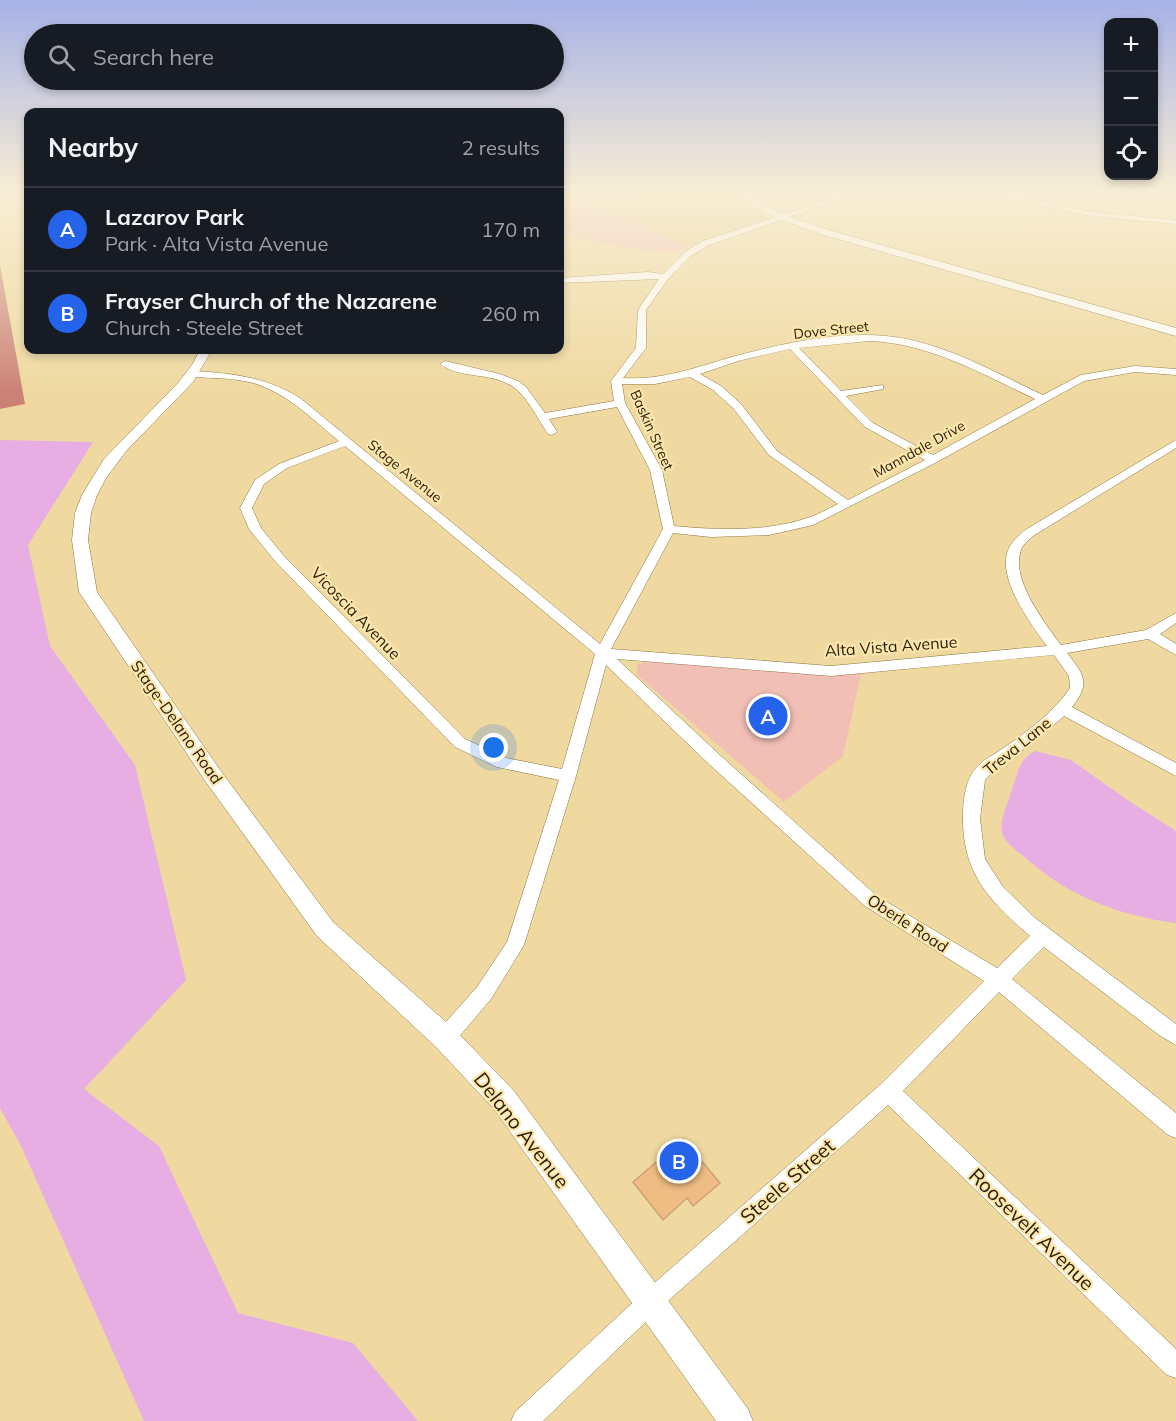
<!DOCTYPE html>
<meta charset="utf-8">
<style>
:root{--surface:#171b24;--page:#20242c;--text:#f1f3f6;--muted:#9ea1a6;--line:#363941;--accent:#2563eb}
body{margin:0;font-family:Mulish,sans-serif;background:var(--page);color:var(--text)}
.controls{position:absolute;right:18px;top:18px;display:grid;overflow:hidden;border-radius:12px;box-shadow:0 3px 9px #0003}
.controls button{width:54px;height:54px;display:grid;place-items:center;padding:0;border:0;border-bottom:2px solid var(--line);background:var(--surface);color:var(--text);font:30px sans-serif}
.you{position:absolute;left:494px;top:748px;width:21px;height:21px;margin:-15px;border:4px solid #fff;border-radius:50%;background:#1a73e8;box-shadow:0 0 0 9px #1a73e833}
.badge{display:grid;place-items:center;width:39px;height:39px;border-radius:50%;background:var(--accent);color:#fff;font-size:20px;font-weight:700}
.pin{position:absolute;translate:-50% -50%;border:3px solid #fff;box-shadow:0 2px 6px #0006}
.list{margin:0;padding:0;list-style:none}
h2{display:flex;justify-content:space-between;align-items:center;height:78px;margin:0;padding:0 24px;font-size:26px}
h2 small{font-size:20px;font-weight:400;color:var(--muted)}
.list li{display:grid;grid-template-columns:39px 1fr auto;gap:18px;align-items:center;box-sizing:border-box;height:84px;padding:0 24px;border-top:2px solid var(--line)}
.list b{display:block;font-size:22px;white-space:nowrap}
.list p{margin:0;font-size:20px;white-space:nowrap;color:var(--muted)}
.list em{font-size:20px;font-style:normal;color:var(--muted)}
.icon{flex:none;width:33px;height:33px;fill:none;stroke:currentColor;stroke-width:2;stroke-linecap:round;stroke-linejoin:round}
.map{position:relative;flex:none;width:1176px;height:1421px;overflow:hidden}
.search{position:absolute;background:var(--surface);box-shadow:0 3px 9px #0003;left:24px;top:24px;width:540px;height:66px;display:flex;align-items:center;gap:15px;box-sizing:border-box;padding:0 21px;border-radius:33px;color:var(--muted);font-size:22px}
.panel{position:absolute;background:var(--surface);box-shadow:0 3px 9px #0003;left:24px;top:108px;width:540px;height:246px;border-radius:12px}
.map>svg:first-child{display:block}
.built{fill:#e7cd8d}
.green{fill:#f2bfb6}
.forest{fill:#cc8176}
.water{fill:#e6aee2}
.building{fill:#efbc83;stroke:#cba275;stroke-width:1.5}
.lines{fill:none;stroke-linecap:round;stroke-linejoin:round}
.minor-casing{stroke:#8b7640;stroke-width:1}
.major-casing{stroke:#8b7640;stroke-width:1}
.minor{fill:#fff;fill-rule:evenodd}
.major{fill:#fff;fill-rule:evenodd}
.labels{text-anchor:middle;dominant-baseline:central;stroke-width:4.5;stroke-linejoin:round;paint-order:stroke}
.far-street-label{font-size:14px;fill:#261d06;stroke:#fde6ad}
.street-label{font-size:16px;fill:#261d06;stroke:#fde6ad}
.near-street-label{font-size:20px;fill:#261d06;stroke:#fde6ad}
</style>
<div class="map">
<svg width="1176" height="1421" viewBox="0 0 1176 1421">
<rect width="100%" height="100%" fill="#efd9a0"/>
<!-- built -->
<path class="built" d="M642 195H725L735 202 773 218 688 247 598 205Z"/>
<!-- green -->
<path class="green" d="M560 195H642L599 205 688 247C667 261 586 239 560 233Z
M645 662 861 674 843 756 784 802 637 675V665Z"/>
<!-- forest -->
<path class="forest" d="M0 265 25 404 0 409Z"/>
<!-- water -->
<path class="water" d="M0 440 93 442 28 545 50 646 135 765 186 980 84 1089 159 1146 238 1313 353 1343 418 1421H144L21 1146 0 1108Z
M1035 751 1071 760 1126 799 1176 831V923C1119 916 1066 895 1023 856 1016 850 1004 842 1002 832 999 820 1008 804 1011 792 1018 775 1017 760 1035 751Z"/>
<!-- building -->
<path class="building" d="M683 1139 720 1183 693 1206 687 1198 663 1220 633 1182Z"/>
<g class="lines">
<defs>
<path id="minor" d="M843 195H853L709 245 691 256 668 279 646 310V348L623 378C669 381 708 362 751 352 794 341 842 332 886 336 941 341 994 372 1043 395L1081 375 1135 366 1176 369V375L1135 372 1084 381 937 462 813 525 769 535 711 537 673 533 611 649 831 666 1047 646C1031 624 995 577 1009 548 1012 541 1019 536 1025 530L1176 440V448L1033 536C1029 540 1023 544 1021 550 1010 579 1045 623 1061 645L1146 630 1176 613V623L1160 634 1176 644V655L1148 639 1067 653C1084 675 1091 683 1072 707L1176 763V776L1064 716 1035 741 994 770 985 780 980 819 985 859 1003 887 1035 918 1176 1024V1045L1159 1035 1044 947 1012 979 1176 1113V1138L1168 1135 999 992 903 1091 1176 1349V1378L1167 1375 888 1105 659 1309 543 1421H511L515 1412 643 1293 881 1084 984 981 865 906 710 765 606 665 576 776 524 945 491 999 452 1045 445 1047 438 1045 435 1038 438 1031 477 987 507 942 559 780 497 767 455 747 275 561 249 529 240 508 255 480 279 464 339 441C312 419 287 393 253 383 234 378 212 378 192 377L187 374 192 371C232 373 265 377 300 398L600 644 663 529 650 470 617 407 549 419 557 432 552 435 548 434C538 419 527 396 512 386 491 372 459 379 440 364L445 361 500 374 518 381 526 387 545 413 614 401 611 381 636 348 638 310 659 279 560 283V278L648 272 663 274 685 252 703 241ZM869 341C929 343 982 374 1035 399L933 455 873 423 846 396 883 389V385L841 391 799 348ZM790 349 865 427 925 460 848 500 777 451 741 404 721 386 700 374 738 361ZM690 377 713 390 733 408 769 455 838 504C827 509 816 516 804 519 763 532 717 530 674 526L662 470 625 403 622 384H655ZM345 446 595 654 562 769 506 758 465 739 283 555 261 528 252 508 264 484 287 468ZM1054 655 1069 676 1070 688C1054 712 1029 730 1005 747 997 753 987 757 979 765 966 777 964 795 963 812 961 871 987 899 1030 936L997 968 877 896 722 757 617 659 831 676Z
M991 195H1004L1091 212 1176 220V224L1091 216Z"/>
<path id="major" d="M735 195H746L787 216 832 231 1176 328V336L824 235 781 220Z
M200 350H212L193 382 127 450 106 478 97 495 91 513 88 540 97 592 220 770 333 922 454 1029 514 1091 748 1409 753 1421H716L494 1109 436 1047 317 936 206 782 79 592 72 540 75 513 82 495 104 459 178 383 192 365Z"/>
</defs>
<!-- minor casing -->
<use href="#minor" class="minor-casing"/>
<!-- major casing -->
<use href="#major" class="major-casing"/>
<!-- minor -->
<use href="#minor" class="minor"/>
<!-- major -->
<use href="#major" class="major"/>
</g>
<!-- sky -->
<linearGradient id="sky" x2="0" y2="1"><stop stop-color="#a7b2e6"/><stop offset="0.49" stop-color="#f8eed4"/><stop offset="1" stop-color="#f8eed4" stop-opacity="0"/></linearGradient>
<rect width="1176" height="394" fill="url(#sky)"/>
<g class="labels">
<!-- far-street labels -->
<g class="far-street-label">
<text transform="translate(831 330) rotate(-6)">Dove Street</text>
<text transform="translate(652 430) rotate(66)">Baskin Street</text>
<text transform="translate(919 449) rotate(-29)">Manndale Drive</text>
<text transform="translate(405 471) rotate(39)">Stage Avenue</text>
</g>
<!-- street labels -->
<g class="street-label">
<text transform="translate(356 613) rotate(46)">Vicoscia Avenue</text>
<text transform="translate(891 646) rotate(-4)">Alta Vista Avenue</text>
<text transform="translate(177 722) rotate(55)">Stage-Delano Road</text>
<text transform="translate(1017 746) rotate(-39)">Treva Lane</text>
<text transform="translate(908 923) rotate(33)">Oberle Road</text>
</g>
<!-- near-street labels -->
<g class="near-street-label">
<text transform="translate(522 1130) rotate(52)">Delano Avenue</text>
<text transform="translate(787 1181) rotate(-41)">Steele Street</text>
<text transform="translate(1032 1229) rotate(44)">Roosevelt Avenue</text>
</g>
</g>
</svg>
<div class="controls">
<button>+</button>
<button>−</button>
<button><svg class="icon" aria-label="locate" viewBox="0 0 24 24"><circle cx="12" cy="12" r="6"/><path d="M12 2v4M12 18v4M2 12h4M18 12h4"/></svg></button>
</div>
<div class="you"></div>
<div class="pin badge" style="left:768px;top:716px">A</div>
<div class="pin badge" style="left:679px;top:1161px">B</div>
<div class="search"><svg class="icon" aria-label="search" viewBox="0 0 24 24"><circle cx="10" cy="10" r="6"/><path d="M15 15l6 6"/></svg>Search here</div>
<section class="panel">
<h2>Nearby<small>2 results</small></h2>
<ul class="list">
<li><span class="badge">A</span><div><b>Lazarov Park</b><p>Park · Alta Vista Avenue</p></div><em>170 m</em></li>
<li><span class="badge">B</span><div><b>Frayser Church of the Nazarene</b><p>Church · Steele Street</p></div><em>260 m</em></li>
</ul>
</section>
</div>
